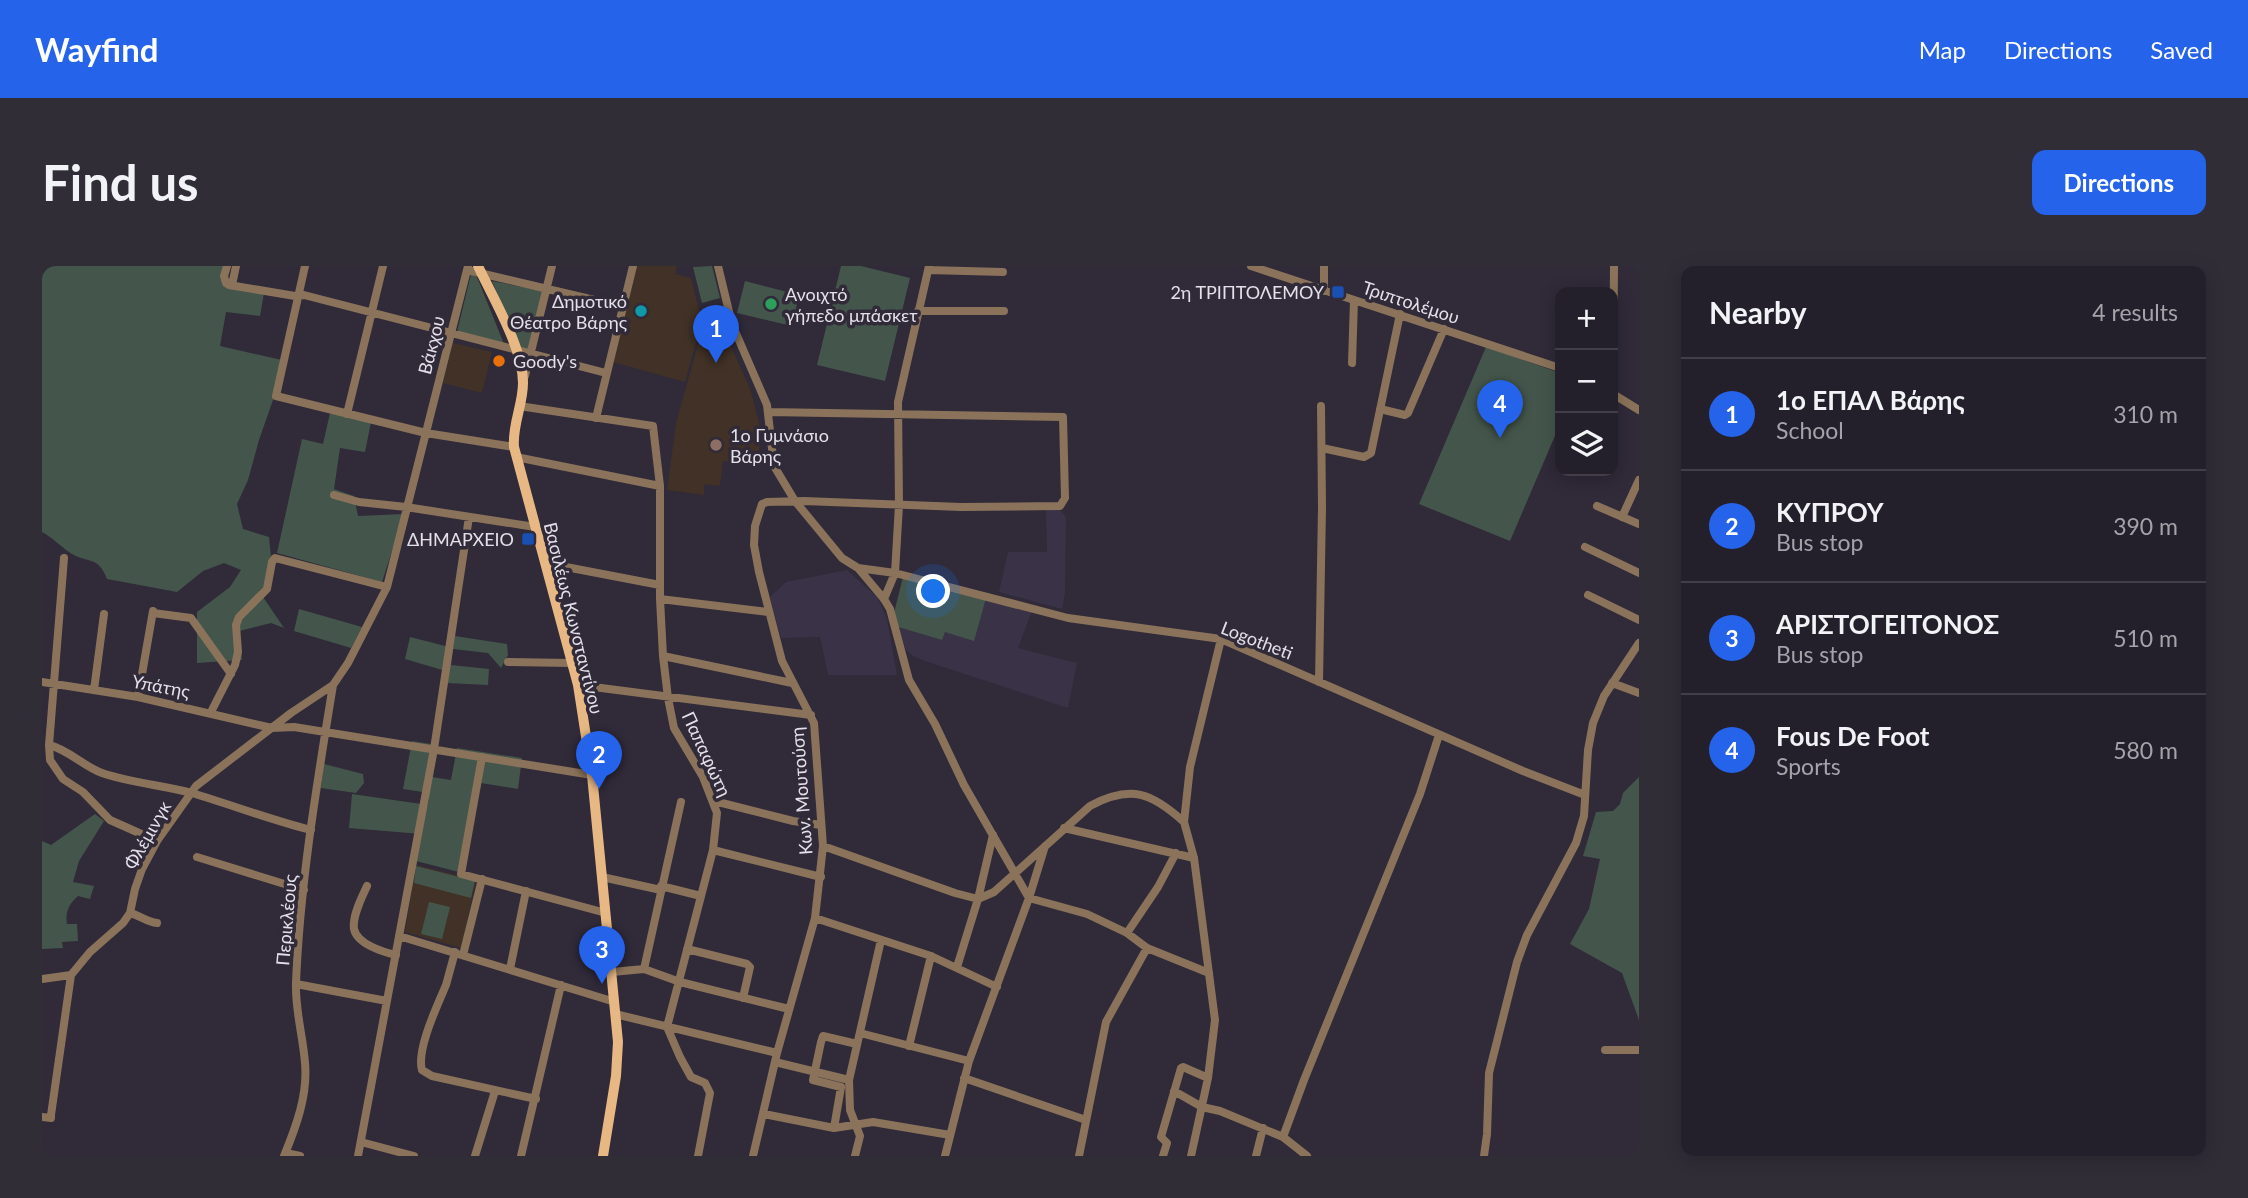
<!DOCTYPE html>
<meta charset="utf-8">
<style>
:root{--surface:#24202b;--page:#302d37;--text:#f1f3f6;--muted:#a3a3a9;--line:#413e47;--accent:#2563eb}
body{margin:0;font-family:Lato,sans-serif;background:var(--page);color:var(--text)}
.controls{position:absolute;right:21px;top:21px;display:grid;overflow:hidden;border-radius:14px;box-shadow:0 4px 18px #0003}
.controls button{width:63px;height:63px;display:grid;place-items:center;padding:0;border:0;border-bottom:2px solid var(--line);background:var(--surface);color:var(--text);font:35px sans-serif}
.you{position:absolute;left:892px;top:326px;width:24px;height:24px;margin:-18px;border:5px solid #fff;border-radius:50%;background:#1a73e8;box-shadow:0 0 0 10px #1a73e833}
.badge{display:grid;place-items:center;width:46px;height:46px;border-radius:50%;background:var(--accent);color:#fff;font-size:23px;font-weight:700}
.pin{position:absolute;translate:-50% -58px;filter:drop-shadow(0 2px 4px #0008)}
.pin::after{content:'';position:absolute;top:37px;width:24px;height:21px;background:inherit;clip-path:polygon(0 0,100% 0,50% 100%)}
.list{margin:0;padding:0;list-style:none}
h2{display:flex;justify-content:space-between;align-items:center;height:91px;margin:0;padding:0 28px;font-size:30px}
h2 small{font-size:23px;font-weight:400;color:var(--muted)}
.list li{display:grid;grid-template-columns:46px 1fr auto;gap:21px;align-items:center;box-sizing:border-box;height:112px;padding:0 28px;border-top:2px solid var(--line)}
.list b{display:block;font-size:26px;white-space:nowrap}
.list p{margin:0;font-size:23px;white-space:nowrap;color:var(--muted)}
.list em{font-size:23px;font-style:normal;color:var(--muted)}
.icon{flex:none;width:38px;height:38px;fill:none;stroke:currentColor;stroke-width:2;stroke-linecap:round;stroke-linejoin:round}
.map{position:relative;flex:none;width:1597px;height:890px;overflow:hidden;border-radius:14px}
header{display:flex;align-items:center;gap:42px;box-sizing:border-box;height:98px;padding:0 35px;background:var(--accent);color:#fff}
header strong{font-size:33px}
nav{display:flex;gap:38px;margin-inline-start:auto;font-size:24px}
.intro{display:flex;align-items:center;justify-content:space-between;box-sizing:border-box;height:168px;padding:0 42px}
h1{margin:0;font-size:49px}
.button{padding:18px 32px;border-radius:14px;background:var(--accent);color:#fff;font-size:24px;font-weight:700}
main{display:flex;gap:42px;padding:0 42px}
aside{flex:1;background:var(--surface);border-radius:14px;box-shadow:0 4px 18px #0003}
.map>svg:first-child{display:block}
.built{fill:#3a3247}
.education{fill:#413126}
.green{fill:#44564b}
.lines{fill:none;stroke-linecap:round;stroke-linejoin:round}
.minor{stroke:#8a735a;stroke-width:8}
.major{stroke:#e8b884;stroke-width:10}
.transit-dot{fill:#1a4fb4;stroke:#302a39;stroke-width:2.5}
.leisure-dot{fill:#2e9e5b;stroke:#302a39;stroke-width:2.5}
.culture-dot{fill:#0f9aa8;stroke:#302a39;stroke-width:2.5}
.food-dot{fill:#e8710a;stroke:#302a39;stroke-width:2.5}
.education-dot{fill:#8d6e63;stroke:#302a39;stroke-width:2.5}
.labels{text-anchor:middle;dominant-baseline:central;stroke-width:7;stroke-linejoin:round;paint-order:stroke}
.poi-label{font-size:18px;fill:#e4e0ea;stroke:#302a39;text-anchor:end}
.street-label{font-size:18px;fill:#e4e0ea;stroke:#302a39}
</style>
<header>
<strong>Wayfind</strong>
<nav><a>Map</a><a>Directions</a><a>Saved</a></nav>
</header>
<div class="intro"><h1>Find us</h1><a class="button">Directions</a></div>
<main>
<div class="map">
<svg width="1597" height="890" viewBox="0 0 1597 890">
<rect width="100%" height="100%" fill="#302a39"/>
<!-- built -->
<path class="built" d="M1004 244H1018L1024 251 1023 327 1020 343 957 326 966 286H1005Z
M805 304 836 332 845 353 855 409H786L778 371 739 372 728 331 744 316Z
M944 332 990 345 976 382 1035 397 1026 442 883 395 871 390 864 384 856 361 900 374 903 365Z"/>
<!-- education -->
<path class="education" d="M595 0H635L633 8 649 12 660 56 643 116 571 96Z
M660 64 685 72 708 122 719 164 716 197 681 195 678 220 662 218V229L625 224 634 157Z
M411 77 450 86 440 127 401 117Z
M374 599 434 614 419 682 363 666Z"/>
<!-- green -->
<path class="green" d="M0 0H183L179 13 222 27 218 50 184 46 178 80 240 94 232 131 217 174 206 214 195 238 201 263 227 271 229 291 224 319 217 325 242 362 229 357 197 365 200 394 155 397V346L188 321 199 304 182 297 161 305 135 326 65 313C56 288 43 298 27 286 17 279 11 272 0 266Z
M670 0 678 32 660 37 651 1Z
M799 0H819L868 12 843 115 775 99Z
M429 8 435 11 462 78 415 66Z
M450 15 500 25 486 83 478 82Z
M703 15 757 29 750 60 695 47Z
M1444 81 1518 107V158L1468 275 1377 238Z
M288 147 329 156 323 186 298 182 292 223 312 230 316 250 362 248 340 316 235 287 260 173 281 178Z
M861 311 944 332 932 375 903 366 900 374 856 361 852 347Z
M257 343 320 361 309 382 252 365Z
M413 370 465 378 466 389 459 402 446 387 411 383 409 399 447 403 446 419 405 417 407 406 363 393 368 371 411 382Z
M370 475 389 478 384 510 409 514 415 482 480 492 476 523 433 516 417 606 374 595 379 568 307 562 310 528 386 539 387 527 361 523Z
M282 498 321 508 322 517 314 527 279 522Z
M1597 511V754L1580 707 1528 678 1547 643 1558 593 1541 590 1554 546 1571 545 1578 538 1581 527Z
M53 548 62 555 37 595 31 616 52 620 48 633 36 630C27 638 23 646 25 658H35L36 675 20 676 21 682 0 683V575L9 579Z
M374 600 433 615 429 632 372 617Z
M387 636 408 641 400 673 379 668Z"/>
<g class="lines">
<!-- minor -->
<path class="minor" d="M185 0 182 10 184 17 187 19 253 30 262 29 564 107
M263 0 234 130 384 167 472 181
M676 0 690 58 725 139 732 200 753 235 800 292 816 302 842 333 848 343 867 414 893 458 922 519 987 632 1045 648 1085 667 1105 682 1167 707
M1209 0 1518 102
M425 4 582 41
M886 4 961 6
M190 19 194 0
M1282 25V0
M876 45H962
M1310 97 1312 34
M483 110 510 0
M1571 128 1597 144
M1571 129 1572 0
M477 140 611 160 618 220V333L621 390 626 432 632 462 661 511 675 547 671 584 625 761 638 791 649 811 663 817 668 827 656 890
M1338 143 1363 149 1366 147 1402 63
M305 148 341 0
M554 152 591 0
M1280 182 1322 191 1329 187 1358 48
M474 191 618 220
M292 229 317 236 364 241 493 261
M1555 240 1597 258
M1580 251 1597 214
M1543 281 1597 307
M22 292 7 479 8 494 21 513 41 526 68 554 115 575
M503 297 618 319
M816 302 853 307 1026 352 1179 373 1481 505 1543 529
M1546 329 1597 354
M618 333 726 346
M842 333 853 307 857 239 856 136 887 0
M111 347 149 352 189 408
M621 390 750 417
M466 396 530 397
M0 416 96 431 230 462 252 461 283 466 550 509
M1277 416 1280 241 1279 140
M1570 417 1597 427
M536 419 769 449
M52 424 62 348
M96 431 111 345
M169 446 193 399 196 386 194 359 197 351 225 323 230 296 233 292 345 321
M7 479C27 484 41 500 60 507 89 517 120 519 150 527 190 539 229 554 269 564
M440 491 419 608 564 647
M672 535 751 555 779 559
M1022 562 1152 592
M781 580 913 627 936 633 952 626 1048 540C1089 518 1110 527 1142 556
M671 584 779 611
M155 591 262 624
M560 611 619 624
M325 620C320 631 310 650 312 663 315 678 341 686 354 689
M619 620 659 630
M88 647C97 649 105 656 115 657
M773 652 889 690 955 721
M1085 667 1116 621 1134 587
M357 670 573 736
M645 683 705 698 708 701 701 732
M413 686C410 697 407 708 404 719 396 738 374 784 380 804L390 810 494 833
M421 689 440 613
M915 701 936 633 951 569
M468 703 484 625
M602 703 639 536
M570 706 602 703 638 716 747 743
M0 713 29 709 48 686 81 657 88 647 93 623 100 603 115 575 154 520 249 447 291 419 306 397 345 321 426 0
M254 718 345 735
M573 748 735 787
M818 767 927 795
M867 780 889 690
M1563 784H1597
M733 796 807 814
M922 812 1044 854
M1132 825 1160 841 1178 845 1241 871 1265 890
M722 848 792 862 831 856 908 869
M0 851 9 852V849L29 709
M792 862 799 821 771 814 779 776 781 770 815 778
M1241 871 1262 814 1378 528 1397 469
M319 876 372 890
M244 887 258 890
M242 890C254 861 266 829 263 797 261 770 253 744 254 717 258 617 275 518 291 419
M316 890 392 483 427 251
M433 890 453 825
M479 890 519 719
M711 890 735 787 773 652 781 580 772 457 740 395 717 306 712 279 713 260 720 238 725 236 762 235 919 241 1018 240 1023 232 1021 151 726 146
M813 890 818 870 808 844 807 814 839 674
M903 890 927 795 987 632 1003 580
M1037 890 1064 756 1105 682
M1121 890 1125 877 1119 871 1139 802 1141 801 1166 812
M1149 890 1166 812 1173 754 1152 592 1142 556 1148 501 1179 373
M1214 890 1221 862
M1442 890 1445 868 1447 807 1475 696 1485 669 1534 577 1542 550 1546 484 1551 457 1562 430 1597 377"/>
<!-- major -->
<path class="major" d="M436 0C451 32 481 82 481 117 481 139 470 159 472 181L536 419 550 509 576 776 574 810 561 890"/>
</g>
<!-- markers -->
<g class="transit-dot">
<rect x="1289" y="19" width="14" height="14" rx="3.5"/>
<rect x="479" y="266" width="14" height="14" rx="3.5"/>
</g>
<circle class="leisure-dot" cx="729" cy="38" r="7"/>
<circle class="culture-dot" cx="599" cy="45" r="7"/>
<circle class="food-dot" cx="457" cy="95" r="7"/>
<circle class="education-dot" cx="674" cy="179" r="7"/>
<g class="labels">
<!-- poi labels -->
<g class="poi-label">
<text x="1282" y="26">2η ΤΡΙΠΤΟΛΕΜΟΥ</text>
<text x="743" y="28" text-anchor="start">Ανοιχτό<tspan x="743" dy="21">γήπεδο μπάσκετ</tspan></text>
<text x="585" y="35">Δημοτικό<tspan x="585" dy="21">Θέατρο Βάρης</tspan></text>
<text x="471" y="95" text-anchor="start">Goody's</text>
<text x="688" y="169" text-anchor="start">1ο Γυμνάσιο<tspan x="688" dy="21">Βάρης</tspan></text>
<text x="472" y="273">ΔΗΜΑΡΧΕΙΟ</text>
</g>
<!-- street labels -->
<g class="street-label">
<text transform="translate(1369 36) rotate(18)">Τριπτολέμου</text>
<text transform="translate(389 79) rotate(-76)">Βάκχου</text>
<text transform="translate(532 352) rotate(76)">Βασιλέως Κωνσταντίνου</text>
<text transform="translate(1215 374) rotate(21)">Logotheti</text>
<text transform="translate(119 420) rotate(11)">Υπάτης</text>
<text transform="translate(665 488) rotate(65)">Παπαφώτη</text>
<text transform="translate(759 525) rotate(-94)">Κων. Μουτούση</text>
<text transform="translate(105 569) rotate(-60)">Φλέμινγκ</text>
<text transform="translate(244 654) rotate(-85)">Περικλέους</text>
</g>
</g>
</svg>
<div class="controls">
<button>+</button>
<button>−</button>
<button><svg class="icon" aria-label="layers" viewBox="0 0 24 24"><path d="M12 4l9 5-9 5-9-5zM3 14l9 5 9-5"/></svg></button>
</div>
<div class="you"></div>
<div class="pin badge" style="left:674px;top:97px">1</div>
<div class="pin badge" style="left:557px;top:523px">2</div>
<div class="pin badge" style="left:560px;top:718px">3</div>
<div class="pin badge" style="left:1458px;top:172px">4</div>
</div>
<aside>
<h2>Nearby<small>4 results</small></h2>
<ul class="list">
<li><span class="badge">1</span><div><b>1ο ΕΠΑΛ Βάρης</b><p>School</p></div><em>310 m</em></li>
<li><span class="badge">2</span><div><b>ΚΥΠΡΟΥ</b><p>Bus stop</p></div><em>390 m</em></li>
<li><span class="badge">3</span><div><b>ΑΡΙΣΤΟΓΕΙΤΟΝΟΣ</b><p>Bus stop</p></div><em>510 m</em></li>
<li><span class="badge">4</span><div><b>Fous De Foot</b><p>Sports</p></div><em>580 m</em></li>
</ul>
</aside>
</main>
